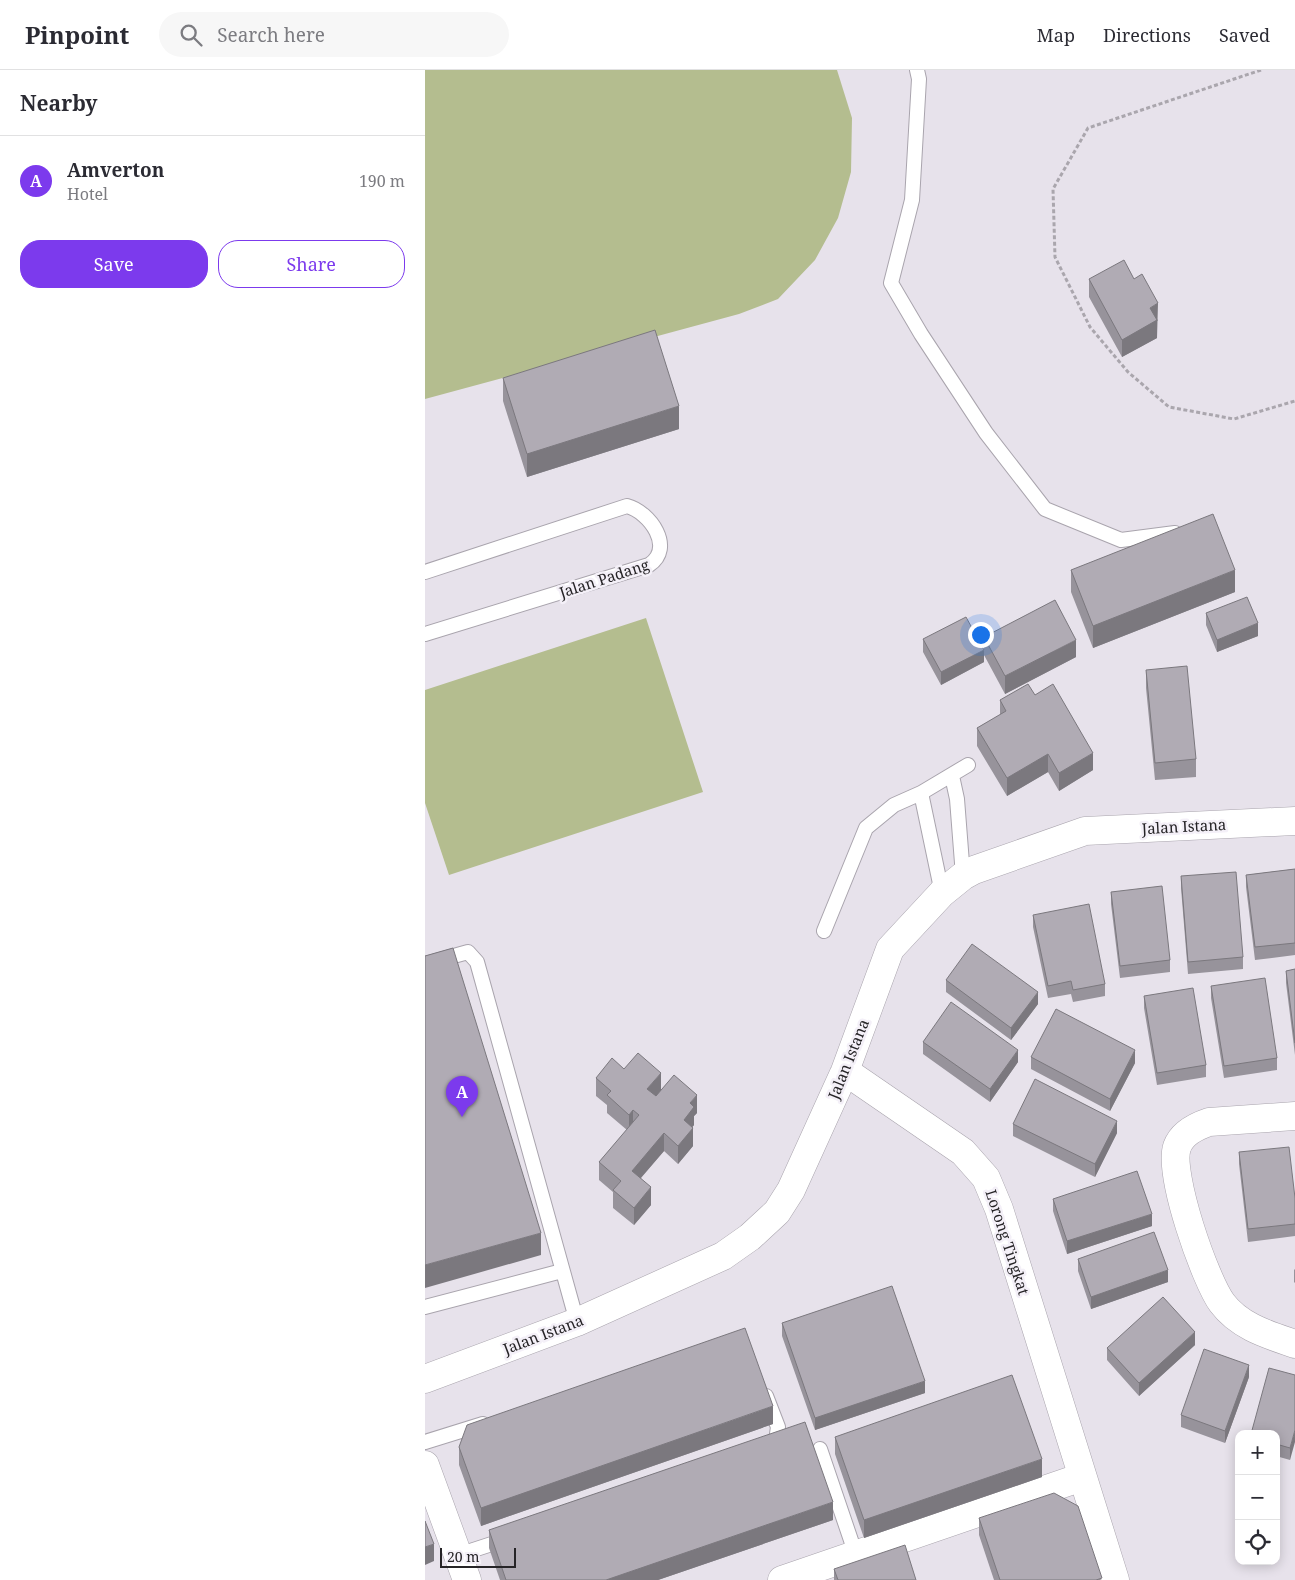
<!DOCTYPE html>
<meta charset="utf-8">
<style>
:root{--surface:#fff;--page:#f7f7f7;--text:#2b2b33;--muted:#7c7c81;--line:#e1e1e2;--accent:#7c3aed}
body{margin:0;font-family:"Noto Serif",serif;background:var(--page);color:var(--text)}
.controls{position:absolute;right:15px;bottom:15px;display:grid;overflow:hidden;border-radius:10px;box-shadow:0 2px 12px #0003}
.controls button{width:45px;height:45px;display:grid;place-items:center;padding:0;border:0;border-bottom:1px solid var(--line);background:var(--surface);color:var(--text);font:25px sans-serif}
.scale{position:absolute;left:15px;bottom:12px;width:76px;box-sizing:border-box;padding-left:5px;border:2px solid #262427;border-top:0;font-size:14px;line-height:18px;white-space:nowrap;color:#262427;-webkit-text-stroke:4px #f4f0f8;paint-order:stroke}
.you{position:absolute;left:555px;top:564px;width:18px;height:18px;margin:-12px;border:4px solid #fff;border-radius:50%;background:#1a73e8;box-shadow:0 0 0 8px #1a73e833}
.badge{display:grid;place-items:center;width:32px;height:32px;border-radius:50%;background:var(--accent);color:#fff;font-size:16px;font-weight:700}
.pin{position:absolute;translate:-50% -41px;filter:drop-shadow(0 1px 2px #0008)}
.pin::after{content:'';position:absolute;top:26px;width:18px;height:15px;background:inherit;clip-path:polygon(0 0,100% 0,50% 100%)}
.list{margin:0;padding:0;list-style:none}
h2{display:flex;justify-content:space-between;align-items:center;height:65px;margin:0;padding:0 20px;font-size:21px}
h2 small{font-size:16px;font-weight:400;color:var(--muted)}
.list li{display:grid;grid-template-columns:32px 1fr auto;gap:15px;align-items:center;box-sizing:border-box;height:90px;padding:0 20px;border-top:1px solid var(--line)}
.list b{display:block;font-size:19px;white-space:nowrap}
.list p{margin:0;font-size:16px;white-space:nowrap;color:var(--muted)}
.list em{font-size:16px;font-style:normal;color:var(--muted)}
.actions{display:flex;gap:10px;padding:15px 20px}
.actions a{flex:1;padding:11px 0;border:1px solid var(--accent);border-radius:20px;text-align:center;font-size:18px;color:var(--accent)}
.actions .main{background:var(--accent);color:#fff}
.icon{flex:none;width:28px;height:28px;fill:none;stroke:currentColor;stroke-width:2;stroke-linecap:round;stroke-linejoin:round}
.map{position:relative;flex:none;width:870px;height:1510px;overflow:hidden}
header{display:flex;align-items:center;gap:30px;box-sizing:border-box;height:70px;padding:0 25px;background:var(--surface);border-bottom:1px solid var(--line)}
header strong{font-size:24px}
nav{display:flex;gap:28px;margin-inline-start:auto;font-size:18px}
.search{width:350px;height:45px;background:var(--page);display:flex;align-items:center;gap:12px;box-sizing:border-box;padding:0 18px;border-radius:28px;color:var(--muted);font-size:19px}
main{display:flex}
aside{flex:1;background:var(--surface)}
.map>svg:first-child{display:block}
.green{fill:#b4bd8f}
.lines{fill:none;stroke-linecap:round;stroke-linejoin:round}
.lane-casing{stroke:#a9a4ad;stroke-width:16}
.street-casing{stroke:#a9a4ad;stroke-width:29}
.path{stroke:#aaa6ad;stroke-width:3;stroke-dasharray:4 2.5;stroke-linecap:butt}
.lane{stroke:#fff;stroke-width:14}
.street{stroke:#fff;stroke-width:28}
.wall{fill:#97939b}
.shaded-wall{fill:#7b787e}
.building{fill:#b0abb4;stroke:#7b787e}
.labels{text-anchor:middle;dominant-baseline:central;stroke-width:5;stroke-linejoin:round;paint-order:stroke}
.street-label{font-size:15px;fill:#262427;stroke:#f4f0f8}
</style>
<header>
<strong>Pinpoint</strong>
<div class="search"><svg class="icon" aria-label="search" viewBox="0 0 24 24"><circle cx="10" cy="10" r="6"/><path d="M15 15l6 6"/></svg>Search here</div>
<nav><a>Map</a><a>Directions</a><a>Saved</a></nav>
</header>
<main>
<aside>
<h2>Nearby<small></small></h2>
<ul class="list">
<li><span class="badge">A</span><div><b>Amverton</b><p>Hotel</p></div><em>190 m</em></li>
</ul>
<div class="actions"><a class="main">Save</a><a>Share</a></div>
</aside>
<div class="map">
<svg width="870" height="1510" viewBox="0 0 870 1510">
<rect width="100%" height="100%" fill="#e7e2eb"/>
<!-- green -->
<path class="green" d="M0 0H412L427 48 426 102 413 148 390 190 353 229 314 244 0 329Z
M221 548 278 722 24 805 0 733V620Z"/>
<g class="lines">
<defs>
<path id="lane" d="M492 0 494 9 487 130 466 213 496 264 561 363 620 439 696 470 750 463
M0 502 202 436C225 442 250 478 224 495L0 564
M527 706 532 729 538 806
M496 723 517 823
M399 861 441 758 469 735 496 723 543 695
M0 894 43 882 52 892 152 1252
M0 1237 137 1201
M341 1326 353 1357 351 1371 344 1377
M0 1372 58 1354
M395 1379 431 1485
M33 1485 82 1469"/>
<path id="street" d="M420 1001 538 1082 561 1108 574 1139 690 1510
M870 1046 784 1052C772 1056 757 1063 752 1077 743 1104 780 1210 797 1233 815 1257 844 1265 870 1274
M0 1309 152 1252 298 1186 325 1167 352 1142 366 1120 420 1001 465 879 517 823 538 806 549 800 660 761 870 751
M0 1395 42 1510
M357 1510 657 1407"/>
</defs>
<!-- lane casing -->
<use href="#lane" class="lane-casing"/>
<!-- street casing -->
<use href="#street" class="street-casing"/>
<!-- path -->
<path class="path" d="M836 0 663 58 628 119 630 187 665 257 703 302 744 337 809 349 870 331"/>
<!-- lane -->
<use href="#lane" class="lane"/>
<!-- street -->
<use href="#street" class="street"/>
</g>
<!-- wall -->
<path class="wall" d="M664 209H709L733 251H732V268L697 287 664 227Z
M78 308 254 359 102 407 78 331Z
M646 500 810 522 668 578 646 522Z
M781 543 833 566 792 582 781 555Z
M559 567 651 587 580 624 559 585Z
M498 569 559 592 516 615 498 582Z
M721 600 771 689V707L730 710 721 618Z
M610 625 668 700 634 721 623 702 582 726 552 676V658L575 645V630Z
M870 799V885L830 890 821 817V805Z
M756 806 818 887V899L763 904 756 818Z
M686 822 745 890V902L695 908 686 834Z
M608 845 680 914V926L648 932 646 924 623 928 608 857Z
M870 899V985L861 913V901Z
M521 910 613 934 586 970 521 922Z
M786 916 852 988V1000L799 1008 786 928Z
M719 926 781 995V1007L732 1015 719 938Z
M498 972 593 992 565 1032 498 984Z
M606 987 710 993 685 1041 606 999Z
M199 999 236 1020 272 1043 269 1046V1055L267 1057 268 1076 253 1094 239 1081 216 1108 226 1135 209 1155 188 1138V1122L174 1110V1092L202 1060 182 1043V1035L171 1026V1008Z
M588 1054 692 1063 670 1107 588 1066Z
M814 1082 870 1128V1166L823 1172 814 1094Z
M628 1129 727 1156 642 1184 628 1141Z
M653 1189 743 1212 666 1239 653 1201Z
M870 1199V1213L869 1212V1200Z
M357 1253 500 1323 390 1360 357 1266Z
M770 1275 714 1326 682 1290V1278Z
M870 1305 865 1390 851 1386V1364Z
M824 1307 800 1373 756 1357V1345Z
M348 1354 56 1456 34 1395V1377Z
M410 1367 617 1407 439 1468 410 1384Z
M554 1448 677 1510H569L554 1465Z
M408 1450 233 1510H75L64 1478V1460Z
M409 1499 491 1510H409Z"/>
<!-- shaded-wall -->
<path class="shaded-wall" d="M733 233 732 268 697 287V270L725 238Z
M254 336V359L102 407V384Z
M810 500V522L668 578V556Z
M833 553V566L792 582V570Z
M651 570V587L580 624V606Z
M559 580V592L516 615V602Z
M668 683V700L634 721V703Z
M623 684V702L582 726V708Z
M613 922V934L586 970V958Z
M593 980V992L565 1032V1019Z
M710 980V993L685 1041V1029Z
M236 1003V1021L222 1037V1019Z
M272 1025V1043L269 1046V1055L259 1068V1050L265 1033Z
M208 1040V1058L204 1063V1045Z
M692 1051V1063L670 1107V1094Z
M268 1058V1076L253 1094V1076Z
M239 1063V1081L207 1118V1101Z
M226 1117V1135L209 1155V1138Z
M727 1144V1156L642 1184V1171Z
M116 1163V1185L0 1218V1195Z
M743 1200V1212L666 1239V1227Z
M770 1262V1275L714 1326V1313Z
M824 1295V1307L800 1373V1361Z
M500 1311V1323L390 1360V1348Z
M348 1336V1354L56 1456V1438Z
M870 1360V1372L865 1390V1378Z
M617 1389V1407L439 1468V1450Z
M408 1432V1450L233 1510H181Z
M9 1474V1491L0 1495V1477Z"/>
<!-- building -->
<path class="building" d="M699 190 709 209 717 204 733 233 725 238 732 250 697 270 664 209Z
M230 260 254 336 102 384 78 308Z
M788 444 810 500 668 556 646 500Z
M822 527 833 553 792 570 781 543Z
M630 530 651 570 580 606 559 567Z
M541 547 559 580 516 602 498 569Z
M762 596 771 689 730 693 721 600Z
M603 614 610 625 628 614 668 683 634 703 623 684 582 708 552 658 581 641 575 630Z
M870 799V873L830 877 821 805Z
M811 802 818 887 763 892 756 806Z
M737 816 745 890 695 896 686 822Z
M664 834 680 914 648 920 646 911 623 916 608 845Z
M547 874 613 922 586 958 521 910Z
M28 878 116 1163 0 1195V886Z
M870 899V973L861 901Z
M840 908 852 988 799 996 786 916Z
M768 918 781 995 732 1003 719 926Z
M526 932 593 980 565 1019 498 972Z
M631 939 710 980 685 1029 606 987Z
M213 983 236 1003 222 1019 231 1026 249 1005 272 1025 265 1033 269 1037 259 1050 268 1058 253 1076 239 1063 207 1101 226 1117 209 1138 188 1120 196 1111 174 1092 214 1045 208 1040 204 1045 182 1025 186 1021 171 1008 187 988 199 999Z
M610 1009 692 1051 670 1094 588 1054Z
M864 1077 870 1128V1154L823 1159 814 1082Z
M712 1101 727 1144 642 1171 628 1129Z
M729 1162 743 1200 666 1227 653 1189Z
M467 1216 500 1311 390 1348 357 1253Z
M738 1227 770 1262 714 1313 682 1278Z
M320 1258 348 1336 56 1438 34 1377 42 1355Z
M779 1279 824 1295 800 1361 756 1345Z
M844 1298 870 1305V1360L865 1378 851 1374V1364H826Z
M587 1305 617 1389 439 1450 410 1367Z
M380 1352 408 1432 181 1510H81L64 1460Z
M629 1423 653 1436 677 1508 671 1510H575L554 1448Z
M0 1451 9 1474 0 1477Z
M480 1475 491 1510H413L409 1499Z"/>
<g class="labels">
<!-- street labels -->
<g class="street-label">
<text transform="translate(179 508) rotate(-18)">Jalan Padang</text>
<text transform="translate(759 756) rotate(-3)">Jalan Istana</text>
<text transform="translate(423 989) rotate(-68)">Jalan Istana</text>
<text transform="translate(583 1172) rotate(72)">Lorong Tingkat</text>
<text transform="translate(118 1264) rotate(-21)">Jalan Istana</text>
</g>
</g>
</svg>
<div class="controls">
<button>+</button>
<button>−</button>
<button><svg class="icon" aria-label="locate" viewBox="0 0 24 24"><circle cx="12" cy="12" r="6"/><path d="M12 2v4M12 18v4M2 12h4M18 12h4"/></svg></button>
</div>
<div class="scale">20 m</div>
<div class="you"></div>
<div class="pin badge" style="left:37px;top:1047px">A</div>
</div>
</main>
